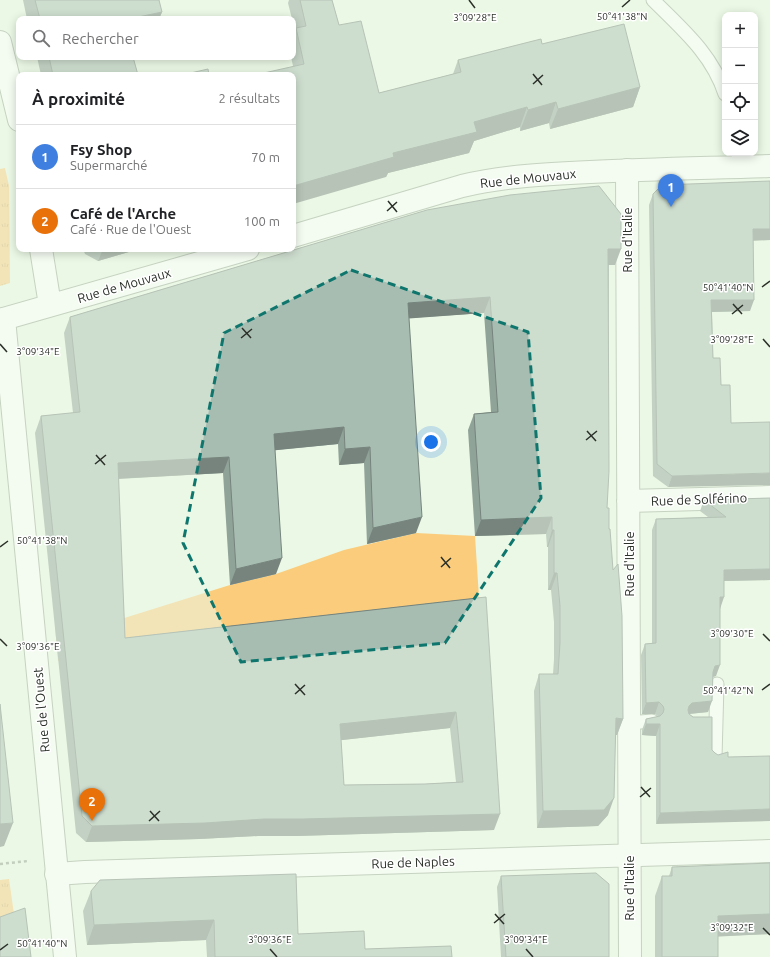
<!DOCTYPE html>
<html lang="fr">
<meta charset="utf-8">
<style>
:root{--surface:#fff;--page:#f6f6f6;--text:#202124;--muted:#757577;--line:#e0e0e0;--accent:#0b8043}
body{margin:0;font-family:Ubuntu,sans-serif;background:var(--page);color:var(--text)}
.controls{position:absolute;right:12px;top:12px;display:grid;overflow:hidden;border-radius:8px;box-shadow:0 2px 10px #0003}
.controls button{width:36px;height:36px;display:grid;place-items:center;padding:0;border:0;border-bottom:1px solid var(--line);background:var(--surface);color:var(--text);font:20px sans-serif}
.you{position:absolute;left:431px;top:442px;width:14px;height:14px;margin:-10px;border:3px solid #fff;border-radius:50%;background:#1a73e8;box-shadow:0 0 0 6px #1a73e833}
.badge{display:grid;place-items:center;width:26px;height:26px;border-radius:50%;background:var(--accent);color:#fff;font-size:13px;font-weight:700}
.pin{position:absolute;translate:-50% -33px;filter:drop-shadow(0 1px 2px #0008)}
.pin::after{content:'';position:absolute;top:21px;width:14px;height:12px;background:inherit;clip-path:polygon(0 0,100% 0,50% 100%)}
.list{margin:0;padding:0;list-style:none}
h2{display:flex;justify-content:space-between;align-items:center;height:52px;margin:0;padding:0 16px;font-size:17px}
h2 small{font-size:13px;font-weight:400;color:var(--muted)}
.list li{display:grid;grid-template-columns:26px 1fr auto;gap:12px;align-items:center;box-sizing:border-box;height:64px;padding:0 16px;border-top:1px solid var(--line)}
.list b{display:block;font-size:15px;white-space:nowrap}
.list p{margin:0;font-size:13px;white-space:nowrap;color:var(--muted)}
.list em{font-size:13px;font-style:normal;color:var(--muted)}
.icon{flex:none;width:22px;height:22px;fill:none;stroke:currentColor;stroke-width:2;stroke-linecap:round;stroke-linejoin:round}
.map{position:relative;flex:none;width:770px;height:957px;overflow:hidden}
.search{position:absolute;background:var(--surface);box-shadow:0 2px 10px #0003;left:16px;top:16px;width:280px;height:44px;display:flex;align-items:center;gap:10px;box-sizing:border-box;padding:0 14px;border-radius:8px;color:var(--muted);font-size:15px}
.panel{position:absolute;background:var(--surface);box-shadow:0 2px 10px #0003;left:16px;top:72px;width:280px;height:180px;border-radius:8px}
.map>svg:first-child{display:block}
.grass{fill:url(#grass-tufts)}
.green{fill:#facc7c}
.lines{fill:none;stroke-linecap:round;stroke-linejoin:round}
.service-casing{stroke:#9aa695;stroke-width:15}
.minor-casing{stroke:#9aa695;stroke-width:24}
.tertiary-casing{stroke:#9aa695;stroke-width:24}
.secondary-casing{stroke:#9aa695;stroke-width:24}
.path{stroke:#939c8f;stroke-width:2.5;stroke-dasharray:3 3;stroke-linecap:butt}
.service{stroke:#fff;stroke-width:13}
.minor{stroke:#fff;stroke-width:22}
.tertiary{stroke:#fff;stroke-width:22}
.secondary{stroke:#fff;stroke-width:22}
.wall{fill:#90a399;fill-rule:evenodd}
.shaded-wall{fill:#76847d}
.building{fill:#a8bdb2;stroke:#76847d;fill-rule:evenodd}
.marked{fill:none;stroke:#0f766e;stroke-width:3;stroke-dasharray:8 5;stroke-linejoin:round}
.ticks{fill:none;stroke:#2b3029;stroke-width:1.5}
.labels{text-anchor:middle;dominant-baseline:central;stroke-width:3;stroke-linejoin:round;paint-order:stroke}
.street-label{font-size:13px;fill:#2b3029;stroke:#fff}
.ticks-label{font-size:10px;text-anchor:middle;fill:#2b3029;stroke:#fff;stroke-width:3;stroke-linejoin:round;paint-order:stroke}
</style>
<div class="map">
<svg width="770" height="957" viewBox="0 0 770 957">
<defs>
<pattern id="grass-tufts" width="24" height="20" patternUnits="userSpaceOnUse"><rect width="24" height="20" fill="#facc7c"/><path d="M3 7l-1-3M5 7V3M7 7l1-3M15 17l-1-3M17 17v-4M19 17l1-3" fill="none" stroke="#d6b06b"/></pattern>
</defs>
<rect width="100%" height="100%" fill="#ebf8e5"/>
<!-- grass -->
<path class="grass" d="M5 168 9 186 10 283 0 286V169Z
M9 879 16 928 0 934V880Z"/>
<!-- green -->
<path class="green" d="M416 533 475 536 480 613 58 661 55 627 118 620 230 585 276 574 344 550Z"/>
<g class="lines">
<defs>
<path id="service" d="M653 0C682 29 712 54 725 94
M738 153 741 167
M629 723 652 721
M715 758 717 684"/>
<path id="minor" d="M627 170 630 957
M628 501 770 497
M56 874 85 872 770 851"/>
<path id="tertiary" d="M4 319 65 957"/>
<path id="secondary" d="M0 42 19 120
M293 236 462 186C504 176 547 174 590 172 650 169 710 168 770 166
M41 249 50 305
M0 320 248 249"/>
</defs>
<!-- service casing -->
<use href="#service" class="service-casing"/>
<!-- minor casing -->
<use href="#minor" class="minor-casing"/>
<!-- tertiary casing -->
<use href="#tertiary" class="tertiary-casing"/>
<!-- secondary casing -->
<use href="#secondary" class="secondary-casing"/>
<!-- path -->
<path class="path" d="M0 864 28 861"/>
<!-- service -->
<use href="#service" class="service"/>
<!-- minor -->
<use href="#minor" class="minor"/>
<!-- tertiary -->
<use href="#tertiary" class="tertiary"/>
<!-- secondary -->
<use href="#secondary" class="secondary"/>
</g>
<!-- wall -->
<path class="wall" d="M23 0H159L162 12 159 19H27Z
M289 0H332L339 25 379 93 453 74 458 60 542 44 640 87 633 107 550 129 549 123 520 131V127L474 141 469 153 388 173 386 177 293 66 291 57H293V36L295 31 293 23V19H292L288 3Z
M37 57H133L138 75H41Z
M653 194 753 240 750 311 712 312 713 358H720L668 487 653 476 649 205Z
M427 210 615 265H609L607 508 623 719 617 735H616L608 815 598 826 537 828 534 691 539 674H553L554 659V622L551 590H548V547H547L546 534 475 536 468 430 474 414 491 412 484 313 409 318 416 533 367 544 364 463 339 465 338 444 275 450 276 574 230 585 223 473 118 479 125 638 486 597 494 830 296 836H258L199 839 86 842 76 833 35 433 41 416 73 413 64 333 70 317ZM450 728 456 782 425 784 344 785 341 740Z
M83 249H139L98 261 85 254Z
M770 498V580L724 581 720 609 716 676 713 677 708 712 689 714 693 717H712L656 824V736L642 735V730L646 719 659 717 655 714H642L641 655 645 644 652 643V530L656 519 708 517 700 511 704 500Z
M770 863V934L718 936V957H655V896L662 876H669L672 867Z
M501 876 609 957H501L497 887Z
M91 891 298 934 365 949 452 957H207L206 940 87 945 83 911Z"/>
<!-- shaded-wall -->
<path class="shaded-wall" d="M162 12 159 19H129Z
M640 87 633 107 550 129 558 109Z
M556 102 549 123 520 131 528 110Z
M527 107 520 127 474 141 469 153 388 173 386 177 293 204V186L393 153 474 122Z
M753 229H770V240L749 241Z
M103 249H139L98 261Z
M608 249H621L615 265H602Z
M490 297 484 313 402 319 408 303Z
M711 300H754L750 311 707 312Z
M344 427 338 444 268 451 274 434Z
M370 447 364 463 339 465 345 449Z
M229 457 223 473 112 479 118 463Z
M770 473V485L668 487 672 476Z
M422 517 416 533 367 544 373 528Z
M552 517 546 534 475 536 481 520Z
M552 530H554L548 547H547Z
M282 558 276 574 230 585 236 569Z
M770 569V580L720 581 724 570Z
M554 573H557L551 590H548Z
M720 597H724L720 609Z
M720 665 716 676 711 677 715 666Z
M712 701 708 712 688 714 685 717 689 706 692 703Z
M659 702 655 714H642L646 703Z
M456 712 450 728 334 741 340 724Z
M616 718 623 719 617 735H610Z
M646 724H660L656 736 642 735Z
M614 798 608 815 598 826 537 828 543 811Z
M770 809V821L656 824 660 813Z
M500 814 494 830 296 836H258L199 839 86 842 92 826 264 819Z
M13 823 4 846 0 847V824Z
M770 914V934L710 937 718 916Z
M214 920 206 940 87 945 94 925Z"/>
<!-- building -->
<path class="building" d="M35 0H159L162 12 129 19H40Z
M300 0H332L339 25 361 21 379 93 461 72 458 60 541 39 542 44 624 24 640 87 558 109 556 102 528 110 527 107 474 122 477 132 393 153 394 157 293 186V75H255L304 64 296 28 306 26Z
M49 57H133L138 75H53Z
M208 69 209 75H182Z
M770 181V229H753L754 300H711L713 358H720L721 385H730L731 423 770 422V473L672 476 657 464 653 194 662 185Z
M599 186 621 214V249H608L609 471 607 508H609V529H610L613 570 618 564 622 616 623 719 616 718 614 798 604 810 543 811 539 674H558L560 643V606L557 573H554V530H552V517L481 520 474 414 498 412 490 297 408 303 422 517 373 528 370 447 345 449 344 427 274 434 282 558 236 569 229 457 118 463 125 638 486 597 500 814 302 819H264L205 823 92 826 82 816 41 416 80 412 70 317 427 210 510 195ZM456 712 463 782 425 784 344 785 340 724Z
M770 498V569L724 570V597H720V665L715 666 713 672 712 701 692 703 689 706 688 710 689 714 693 717H712V750L715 753 718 755 728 752V757L770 756V809L660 813V724H646V719L660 716 663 713 664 709 663 706 659 702 646 703 645 644 656 643V519L726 517 704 500Z
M0 704 13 823 0 824Z
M770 863V914L718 916V957H662V876H672V867Z
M596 873 609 884V957H506L501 876Z
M296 874 298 934 364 931 365 949 451 946 452 957H215L214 920 94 925 91 891 100 880Z
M25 908 31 957H0V917Z"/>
<!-- marked area -->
<path d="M0 0H770V957H0ZM351 270 528 332 541 498 445 643 241 662 183 543 224 333Z" fill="#ebf8e5" fill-opacity=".55" fill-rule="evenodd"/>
<path class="marked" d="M351 270 528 332 541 498 445 643 241 662 183 543 224 333Z"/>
<!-- ticks -->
<path class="ticks" d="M469 0 475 8M622 7 630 0M533 74 542 85M533 84 543 75M388 201 397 212M387 211 397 202M762 287 770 281M733 304 742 314M732 314 743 305M242 328 251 338M241 338 252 329M763 339 770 347M0 344 7 352M587 431 596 441M586 440 597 431M96 455 105 465M95 464 106 455M0 547 8 541M441 557 450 568M441 567 451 558M763 634 770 641M0 639 7 646M295 684 305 695M762 690 770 684M295 694 305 685M641 787 650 797M640 797 651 788M150 811 159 821M149 821 160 811M495 914 504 924M494 923 505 914M763 928 770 935M270 949 277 957M526 949 533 957M0 950 8 944"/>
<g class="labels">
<!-- street labels -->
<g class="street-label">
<text transform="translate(528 178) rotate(-6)">Rue de Mouvaux</text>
<text transform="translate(627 240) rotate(-90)">Rue d'Italie</text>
<text transform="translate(124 285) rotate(-16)">Rue de Mouvaux</text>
<text transform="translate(699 499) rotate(-2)">Rue de Solférino</text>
<text transform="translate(629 564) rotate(-90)">Rue d'Italie</text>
<text transform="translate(41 710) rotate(-95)">Rue de l'Ouest</text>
<text transform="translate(413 862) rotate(-2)">Rue de Naples</text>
<text transform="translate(629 888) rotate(-90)">Rue d'Italie</text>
</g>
</g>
<g class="ticks-label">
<text x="622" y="20">50°41'38"N</text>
<text x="475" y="21">3°09'28"E</text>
<text x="728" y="291">50°41'40"N</text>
<text x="732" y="343">3°09'28"E</text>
<text x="38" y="355">3°09'34"E</text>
<text x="42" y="544">50°41'38"N</text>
<text x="732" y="637">3°09'30"E</text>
<text x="38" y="650">3°09'36"E</text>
<text x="728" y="694">50°41'42"N</text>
<text x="732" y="931">3°09'32"E</text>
<text x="270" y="943">3°09'36"E</text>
<text x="526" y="943">3°09'34"E</text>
<text x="42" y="947">50°41'40"N</text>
</g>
</svg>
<div class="controls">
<button>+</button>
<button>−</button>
<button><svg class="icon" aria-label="locate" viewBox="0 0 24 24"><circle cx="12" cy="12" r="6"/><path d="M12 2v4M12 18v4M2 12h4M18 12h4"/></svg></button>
<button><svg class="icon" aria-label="layers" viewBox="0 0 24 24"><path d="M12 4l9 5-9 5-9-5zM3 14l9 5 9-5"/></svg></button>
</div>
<div class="you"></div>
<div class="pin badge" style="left:671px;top:207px;background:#3f7fe0">1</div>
<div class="pin badge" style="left:92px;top:821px;background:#e8710a">2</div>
<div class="search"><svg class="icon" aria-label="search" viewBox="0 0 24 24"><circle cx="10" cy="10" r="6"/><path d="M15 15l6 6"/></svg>Rechercher</div>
<section class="panel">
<h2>À proximité<small>2 résultats</small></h2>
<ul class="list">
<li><span class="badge" style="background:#3f7fe0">1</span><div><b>Fsy Shop</b><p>Supermarché</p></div><em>70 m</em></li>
<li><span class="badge" style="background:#e8710a">2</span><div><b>Café de l'Arche</b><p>Café · Rue de l'Ouest</p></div><em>100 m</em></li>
</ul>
</section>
</div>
